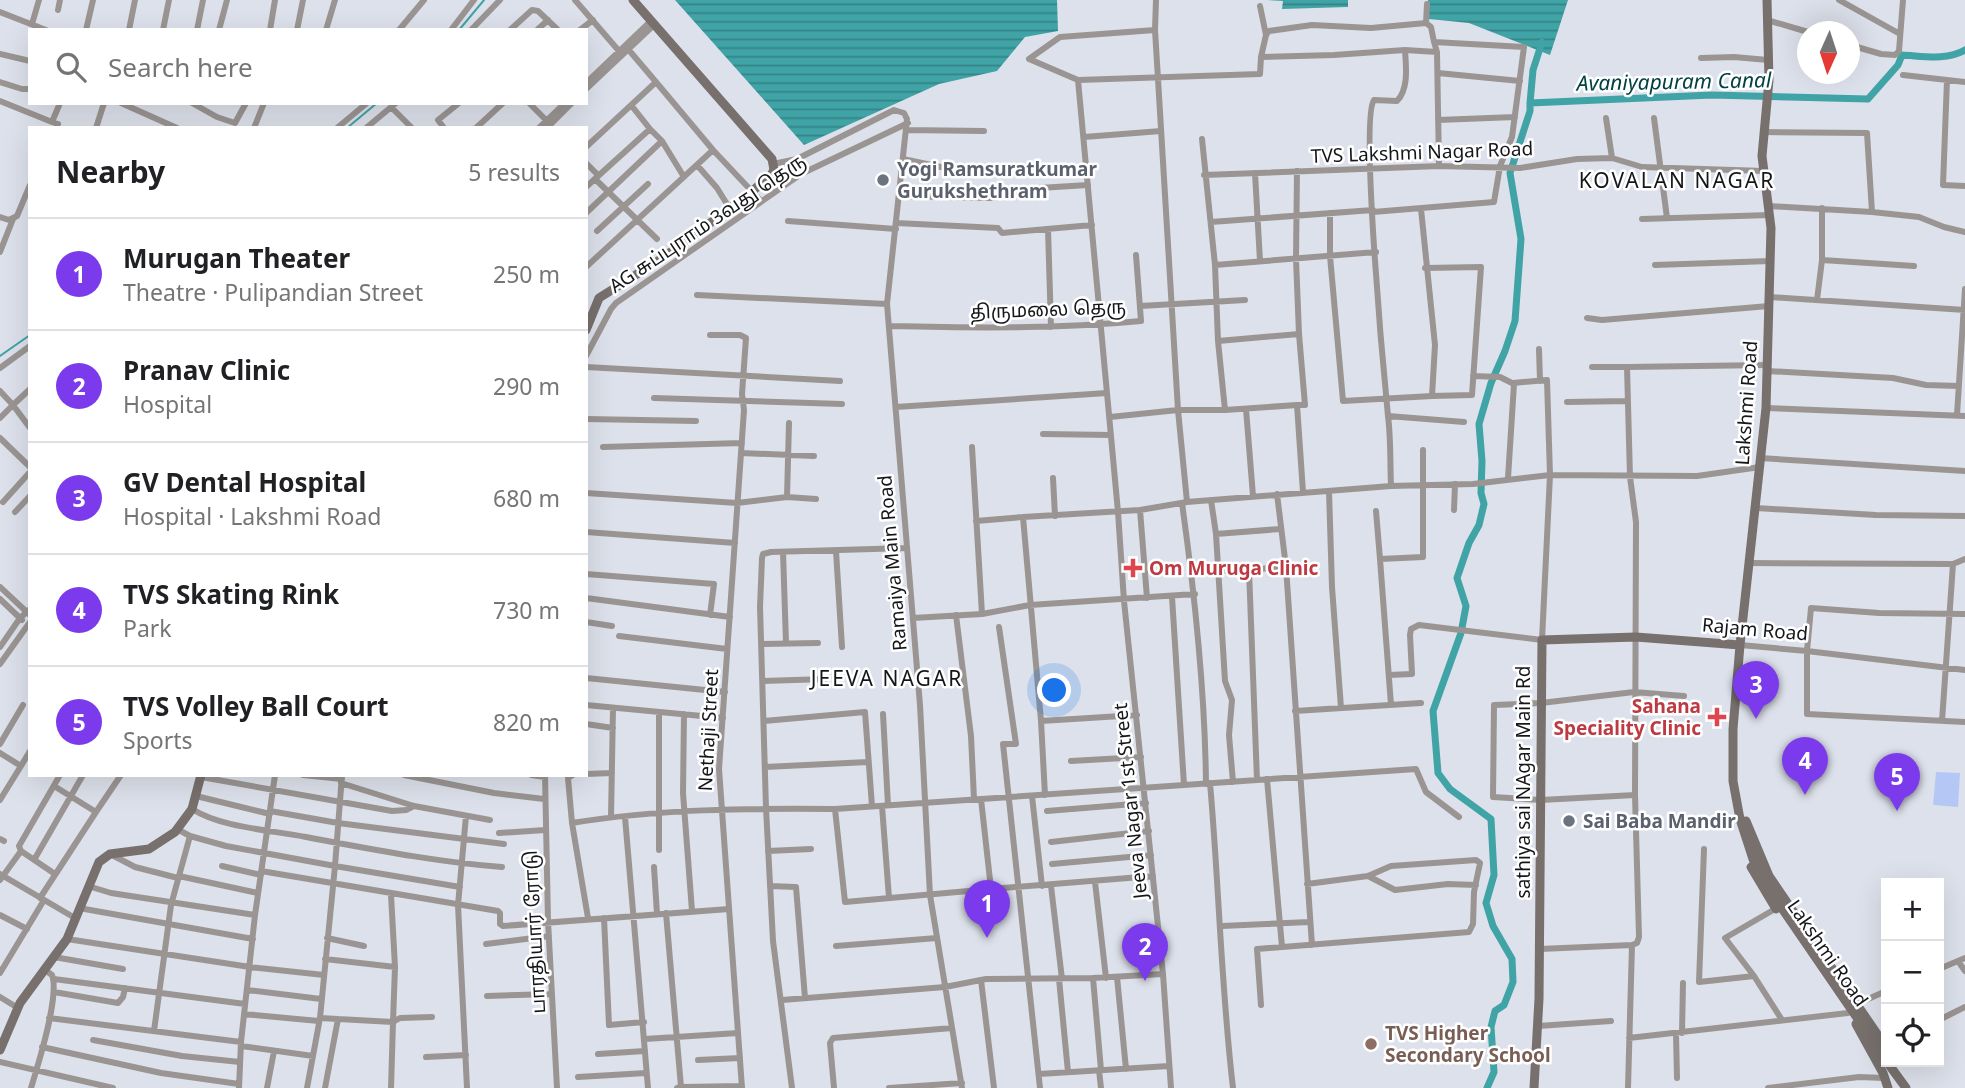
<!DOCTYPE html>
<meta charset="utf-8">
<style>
:root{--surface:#fff;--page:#f6f6f6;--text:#202124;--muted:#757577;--line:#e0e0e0;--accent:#7c3aed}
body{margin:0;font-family:"Noto Sans","Noto Sans Tamil",sans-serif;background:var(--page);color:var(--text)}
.controls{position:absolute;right:21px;bottom:21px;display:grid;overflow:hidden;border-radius:0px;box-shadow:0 7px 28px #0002}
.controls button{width:63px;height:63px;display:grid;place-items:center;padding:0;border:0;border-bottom:2px solid var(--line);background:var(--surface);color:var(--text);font:35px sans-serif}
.compass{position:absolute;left:1797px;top:21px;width:63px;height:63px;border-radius:50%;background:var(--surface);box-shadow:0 7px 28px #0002;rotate:183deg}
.you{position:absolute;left:1055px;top:691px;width:24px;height:24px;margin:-18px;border:5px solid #fff;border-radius:50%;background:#1a73e8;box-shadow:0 0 0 10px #1a73e833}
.badge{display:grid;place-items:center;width:46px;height:46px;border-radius:50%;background:var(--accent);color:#fff;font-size:23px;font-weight:700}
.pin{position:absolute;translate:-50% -58px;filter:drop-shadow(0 2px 4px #0008)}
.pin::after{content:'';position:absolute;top:37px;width:24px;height:21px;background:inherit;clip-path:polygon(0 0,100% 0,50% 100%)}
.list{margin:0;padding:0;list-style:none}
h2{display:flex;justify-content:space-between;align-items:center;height:91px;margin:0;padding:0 28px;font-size:30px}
h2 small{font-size:23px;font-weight:400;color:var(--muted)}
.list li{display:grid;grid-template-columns:46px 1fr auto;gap:21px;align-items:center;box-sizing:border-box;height:112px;padding:0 28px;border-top:2px solid var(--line)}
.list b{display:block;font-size:26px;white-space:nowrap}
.list p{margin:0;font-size:23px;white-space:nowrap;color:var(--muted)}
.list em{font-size:23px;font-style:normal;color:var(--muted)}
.icon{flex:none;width:38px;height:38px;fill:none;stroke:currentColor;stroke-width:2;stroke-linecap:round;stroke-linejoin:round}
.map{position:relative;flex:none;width:1965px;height:1088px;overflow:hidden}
.search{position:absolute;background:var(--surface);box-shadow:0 7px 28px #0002;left:28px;top:28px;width:560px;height:77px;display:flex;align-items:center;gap:18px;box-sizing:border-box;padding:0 24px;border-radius:0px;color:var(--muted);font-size:26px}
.panel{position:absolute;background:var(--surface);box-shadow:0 7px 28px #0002;left:28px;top:126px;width:560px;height:651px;border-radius:0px}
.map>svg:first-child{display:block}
.garden{fill:#b5c7f4}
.water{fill:url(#water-rules)}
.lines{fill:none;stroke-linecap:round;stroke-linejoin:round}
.stream{stroke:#40a3a5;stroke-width:2}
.canal{stroke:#40a3a5;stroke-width:7}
.street{stroke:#9a9593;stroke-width:6}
.secondary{stroke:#77706d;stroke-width:9}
.secondary-bridge{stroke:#77706d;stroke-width:9}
.worship-dot{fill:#6b7280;stroke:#fff;stroke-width:2.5}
.health-dot{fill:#e0444e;stroke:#fff;stroke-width:2.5}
.education-dot{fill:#8d6e63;stroke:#fff;stroke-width:2.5}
.labels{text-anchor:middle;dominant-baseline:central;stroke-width:5;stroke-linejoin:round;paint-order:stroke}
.street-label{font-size:19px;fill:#151619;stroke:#fff}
.worship-label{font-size:19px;font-weight:bold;fill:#5b616d;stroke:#fff;text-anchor:start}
.health-label{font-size:19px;font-weight:bold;fill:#be3a42;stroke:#fff;text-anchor:start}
.education-label{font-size:19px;font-weight:bold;fill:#785e54;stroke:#fff;text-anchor:start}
.water-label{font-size:21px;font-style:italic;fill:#014142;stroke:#fff}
.neighbourhood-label{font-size:21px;letter-spacing:2px;fill:#151619;stroke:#fff}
</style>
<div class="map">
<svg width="1965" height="1088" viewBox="0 0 1965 1088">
<defs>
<pattern id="water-rules" width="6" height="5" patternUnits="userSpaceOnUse" patternTransform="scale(1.75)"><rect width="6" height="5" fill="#40a3a5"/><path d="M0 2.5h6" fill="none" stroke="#348486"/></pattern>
</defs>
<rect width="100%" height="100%" fill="#dde1eb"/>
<!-- garden -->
<path class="garden" d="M1936 772 1960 773 1958 807 1933 805Z"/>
<!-- water -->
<path class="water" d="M675 0H1057L1058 31 1025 37 997 71 939 84 804 145Z
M1266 0H1348V7L1282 9 1283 1Z
M1428 0H1568L1550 55 1469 23 1429 19Z"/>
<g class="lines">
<!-- stream -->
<path class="stream" d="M459 30 484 0
M347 128 377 103
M0 356 30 335"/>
<!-- canal -->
<path class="canal" d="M1530 103 1533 70 1542 42
M1487 1088 1494 1072 1491 1027 1495 1011 1504 1005 1513 982 1512 959 1493 926 1486 903 1494 875 1491 819 1450 789 1438 773 1433 711 1461 633 1466 606 1457 578 1469 543 1479 525 1484 504 1481 493 1482 461 1479 424 1491 383 1505 351 1515 321 1521 239 1510 173 1530 111V103L1712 95 1868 99 1898 65 1902 55C1923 56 1946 61 1965 50"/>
<!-- street -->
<path class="street" d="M575 0 619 51 628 49 656 82
M1839 0 1900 34
M1260 6 1266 35
M58 10 60 0
M0 12 46 30
M1767 20 1808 32
M1426 23 1427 4
M32 24 39 0
M86 30 93 0
M129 30 135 0
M163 30 169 0
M197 30 203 0
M219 30 227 0
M270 30 275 0
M297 30 303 0
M326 30 335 0
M399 30 424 0
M451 30 474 0
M471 30 500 0
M510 30 532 10 538 11 558 30
M537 30 548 20
M580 30 593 20
M1155 30 1156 0
M1850 45 1881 54 1895 55 1899 51 1903 0
M0 54 30 61
M1261 57 1266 35 1269 31 1312 25 1371 28 1426 23 1431 27 1434 42
M1701 58 1734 57 1768 60
M1438 73 1520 81
M1903 75 1965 82
M1078 80 1118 512 1124 601 1163 974 1171 1088
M1947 80 1943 185 1965 186
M0 82 22 89H30
M586 83 652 20
M586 89 655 24
M0 101 52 122
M121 103 177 128
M192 103 217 117 235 123 246 103
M529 103 548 122
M391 107 412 128
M1606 118 1612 158
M1654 118 1667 218
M1438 120 1515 117
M56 128 58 124 52 122 60 103
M96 128 104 103
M254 128 264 103
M337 128 367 103
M366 128 396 103
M444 128 438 120 459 103
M476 128 503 103
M539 128 565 103
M547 128 572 103
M907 130 984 131
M1763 132 1867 133 1872 212
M1084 137 1161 131
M1202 139 1215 265 1218 341 1299 334 1305 405H1297
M662 141 684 177
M586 147 656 82 713 150 586 267
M713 150 761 201
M903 159 960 171
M586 163 598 175
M773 164 797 159 894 110 904 113 907 119 887 304 920 705 930 895 962 1088
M697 165 717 188 730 209
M1297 171 1296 259 1299 334
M1255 173 1260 261
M1204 175 1439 166 1520 168 1577 159 1612 158 1642 167 1764 171
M595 179 657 239
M586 187 650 129 631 105
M899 196 991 198 1039 188 1088 185
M1769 206 1872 212 1919 217 1944 227 1965 232
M1822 208V260
M1373 212 1494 202 1500 166 1512 137 1524 47 1434 42 1437 52
M586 213 662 141 650 129
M1330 213V256L1343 401 1432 396 1435 345 1421 209
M0 217 9 220 17 216 30 185
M1642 219 1770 215
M788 221 896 229
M1211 222 1373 210
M896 223 998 228 1002 233 1092 225
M1048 229 1051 327
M597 231 648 184
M0 252 13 219
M1215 265 1376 252
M1655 265 1770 261
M1425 268 1481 267 1472 395 1432 396
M697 295 887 304
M1769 297 1965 310
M1817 300 1822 260 1914 266
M1140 306 1245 300
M1587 318 1602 320 1769 306
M889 326C973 328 1058 329 1141 321L1136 255
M710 335H740L746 338 742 394 744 410 719 769 742 1088
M1218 341 1225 410
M1539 349 1540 381
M586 356 611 309 616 303 801 174 908 123
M586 367 840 381
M1592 367H1627
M0 368 30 346
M1767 371 1893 378 1926 385 1959 386
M1473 376 1500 377 1514 384 1508 478
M0 391 13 405 30 389
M654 398 842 404
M1567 402 1628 401
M896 407 1107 393
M1766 408 1965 416
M1246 409 1253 496
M1957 415 1965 289
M1388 416 1464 422
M1110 417 1178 410H1225L1297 405 1303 492
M0 418 13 405 30 428
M586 419 696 421
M1043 434 1111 435
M0 438 30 467
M603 447 742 443
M972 447 982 614
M741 453 814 456
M1760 458 1965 471
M1053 478 1055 516
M1391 486C1390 463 1391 439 1388 416 1384 376 1360 119 1374 100L1397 101C1409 89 1406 66 1405 50
M1329 491 1332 587 1341 708
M586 493 737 503 787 497 816 499
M1277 494 1286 567 1312 945
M787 497 789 423
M1211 500 1216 534 1225 681 1232 700 1229 735 1233 782
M3 502 30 472
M1187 502 1178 410 1158 79 1155 30 1060 37 1029 59 1078 80 1260 74 1261 57 1334 55 1405 50 1437 52 1439 166
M1182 503C1195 596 1205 689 1206 784
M1756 508 1876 515 1965 516
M1140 510 1147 598
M1454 510 1455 484
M1376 511 1380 559 1423 557V450
M15 512 30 496
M976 521 1023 517
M586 532 735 543
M1216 534 1280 529
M836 551 842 647
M783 552 786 643
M1380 559 1391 705
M1749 563 1953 564 1965 559
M1249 570 1257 780
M1192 573 1286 567
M586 574 714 584 710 615
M0 587 30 615
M1172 597 1184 785
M586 598 730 617
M0 599 22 620
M1965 614 1879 613 1811 608 1807 651V714L1965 722
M956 615 971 736 974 799
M913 618 982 614 1030 605 1195 594
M586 622 612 626
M999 627 1016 744H1003L1040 1088
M619 636 727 649
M762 644 818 643
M1740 645 1807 651 1965 670
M0 647 20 618 30 609
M0 664 30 622
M1389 675 1412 674 1410 635 1411 629 1419 625 1542 640 1550 475 1547 380 1513 383
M586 678 725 692
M763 681 826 679
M586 705 723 718
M1295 711 1421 703
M659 712V850
M684 714 683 793 692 911
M883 714 888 805
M764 721 865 712 872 806
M1041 721 1137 715
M1942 721 1953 564
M586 724 613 728
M0 744 23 705
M0 753 21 766 30 751
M1071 761 1141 757
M765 767 868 762
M586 774 612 773
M303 775 342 779
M404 775 494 793 544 799
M531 775 545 777
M545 775 548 921 557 1088
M201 777 392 811 406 810 414 806
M1267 779 1282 947
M341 783 414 806 490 820
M1210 783C1219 885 1221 987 1233 1088
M1045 795 1041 721 1023 517 1140 510 1187 502 1391 486 1473 484 1550 475 1697 476 1760 467
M1635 795 1541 800 1493 797 1494 705 1541 703 1634 692 1684 696
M196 796 270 814
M1032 796 1042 886
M981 799 991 889 1153 876
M0 800 21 766
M882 806 889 898
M192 809C222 828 271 830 306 837 371 849 436 862 502 867
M835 809 845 902 991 889
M270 811 338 823 504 844
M1047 811 1146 803
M96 812 121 775
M466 816 458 905 467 1088
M611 817 613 708
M625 817 648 1088
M572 823 568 778 573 775
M499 833 545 830
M190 836 226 846 335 866 342 775
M0 839 4 841
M1051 842 1149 831
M1704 849 1699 982 1754 976
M768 851 811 849
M110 854 135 867 178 878
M34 860 83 775
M1052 864 1151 855
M222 866 261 875
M654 867 657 914
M261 871 498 911 500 913V924L503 926 729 909
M0 874 75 918
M55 874 21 851 19 846 60 775
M179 876 258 893
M1368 876 1395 890 1448 884 1476 885
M0 880 21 851
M1095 882 1106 978
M88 886 111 893 255 915
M770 886 796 887 805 998
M1051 886 1062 979
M391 895 395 967 393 1022 400 1018 432 1017
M40 898 96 812 54 786
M79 908 253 939
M1775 909 1725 938 1754 976 1782 1020
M666 913 681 1087 677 1088
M0 915 27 929
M588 918 572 823C658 809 747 808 835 809L1416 769 1426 792 1459 817
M604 918 609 1025 644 1022
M1222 926 1309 922
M327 938 364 946
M67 939 250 967 324 975
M486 944 549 936
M836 946 937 938
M1540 949 1632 945 1637 943 1639 937 1635 795 1636 522 1630 477 1627 367 1768 365
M54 957 123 969
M325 959 395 967
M1958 961 1965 971
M1939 969 1965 958
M0 973 44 900
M1117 977 1126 1069
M1093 978 1101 1070
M54 979 245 1004
M1059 979 1068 1072
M981 980 994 1088
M247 990 321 999
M54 992 118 1003 123 997 125 988
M487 996 552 994
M0 997 18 1008
M782 1000 945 987 986 979 1093 978 1163 974
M1857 1004 1886 991
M1261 1005 1257 949 1469 932 1473 924 1474 892 1480 863 1476 860 1391 866 1368 876 1307 884
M244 1014 319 1021
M49 1018 241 1042
M320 1018 393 1022 391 1088
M1939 1020 1965 1007
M1538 1026 1611 1021
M154 1031 171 905 190 836 177 829
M1682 1033 1683 983
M1676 1034 1677 1078
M1629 1038 1848 1013
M645 1039 738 1033
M93 1040 182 1056 240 1062
M241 1046 313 1056
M42 1047 161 1073 239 1084
M598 1054 645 1051
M426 1057 466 1055
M698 1060 740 1058
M0 1062 113 1088
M1099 1070 1101 1088
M1039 1074 1169 1066
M578 1077 646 1073
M681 1087 742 1086
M31 1088C38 1065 60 996 52 975L45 970
M239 1088 241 1042 255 915 275 775
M267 1088 274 1051
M307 1088 320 1018 335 866 460 887
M325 1088 338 1019
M792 1088 773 941 766 808 760 607 762 558 763 554 771 552 907 548
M834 1088 830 1043 833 1038 952 1028
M889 1088 962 1083
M1628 1088 1632 945
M1768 1088 1859 1077 1885 1078V1081"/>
<!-- secondary -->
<path class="secondary" d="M1767 0 1769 80 1762 156 1771 228 1766 408 1740 645 1733 729V781L1740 819 1754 862 1777 901 1886 1060
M586 330 599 298 661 259 748 195 771 175 774 170 772 159 633 0
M1746 821 1769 876 1886 1047
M1751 867 1776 909
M1856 1024 1883 1073 1888 1088
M0 1050 20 1003 67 939 99 862 110 854 149 849 175 832 192 809 201 775
M1534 1088 1539 999 1542 640 1636 637 1740 645"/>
<!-- secondary-bridge -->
<path class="secondary-bridge" d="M1887 1062 1906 1088"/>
</g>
<!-- markers -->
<g class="worship-dot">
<circle cx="883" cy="180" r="7"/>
<circle cx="1569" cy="821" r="7"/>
</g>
<g class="health-dot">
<path d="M1129.5 557.5h7v7h7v7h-7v7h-7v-7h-7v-7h7z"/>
<path d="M1713.5 706.5h7v7h7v7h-7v7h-7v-7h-7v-7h7z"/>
</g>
<circle class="education-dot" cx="1371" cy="1044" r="7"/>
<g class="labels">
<!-- street labels -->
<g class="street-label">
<text transform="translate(1422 152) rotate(-2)">TVS Lakshmi Nagar Road</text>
<text transform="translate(707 223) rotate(-34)">AG சுப்புராம் 3வது தெரு</text>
<text transform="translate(1048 309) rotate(-2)">திருமலை தெரு</text>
<text transform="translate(1746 403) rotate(-86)">Lakshmi Road</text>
<text transform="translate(892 563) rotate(-95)">Ramaiya Main Road</text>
<text transform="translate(1755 629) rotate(5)">Rajam Road</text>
<text transform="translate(708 730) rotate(-87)">Nethaji Street</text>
<text transform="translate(1523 782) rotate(-90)">sathiya sai NAgar Main Rd</text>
<text transform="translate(1130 801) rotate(-96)">Jeeva Nagar 1st Street</text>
<text transform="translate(534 932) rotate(-93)">பாரதியார் ரோடு</text>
<text transform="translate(1828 953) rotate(55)">Lakshmi Road</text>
</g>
<!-- worship labels -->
<g class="worship-label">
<text x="897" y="169">Yogi Ramsuratkumar<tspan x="897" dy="22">Gurukshethram</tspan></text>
<text x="1583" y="821">Sai Baba Mandir</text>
</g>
<!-- health labels -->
<g class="health-label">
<text x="1149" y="568">Om Muruga Clinic</text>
<text x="1701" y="706" text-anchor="end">Sahana<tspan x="1701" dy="22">Speciality Clinic</tspan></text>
</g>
<!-- education labels -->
<g class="education-label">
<text x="1385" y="1033">TVS Higher<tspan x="1385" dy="22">Secondary School</tspan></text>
</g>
<!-- water labels -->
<g class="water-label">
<text transform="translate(1674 81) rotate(-1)">Avaniyapuram Canal</text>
</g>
<!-- neighbourhood labels -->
<g class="neighbourhood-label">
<text x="1677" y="180">KOVALAN NAGAR</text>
<text x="887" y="678">JEEVA NAGAR</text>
</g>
</g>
</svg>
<div class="controls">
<button>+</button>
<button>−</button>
<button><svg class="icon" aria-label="locate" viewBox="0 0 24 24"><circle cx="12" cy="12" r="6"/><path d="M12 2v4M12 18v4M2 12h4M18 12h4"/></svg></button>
</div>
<svg class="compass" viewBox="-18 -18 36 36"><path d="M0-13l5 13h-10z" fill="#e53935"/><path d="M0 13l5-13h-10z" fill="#757577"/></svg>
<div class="you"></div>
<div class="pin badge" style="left:987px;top:938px">1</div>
<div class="pin badge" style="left:1145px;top:981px">2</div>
<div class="pin badge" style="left:1756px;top:719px">3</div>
<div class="pin badge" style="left:1805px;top:795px">4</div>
<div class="pin badge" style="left:1897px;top:811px">5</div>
<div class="search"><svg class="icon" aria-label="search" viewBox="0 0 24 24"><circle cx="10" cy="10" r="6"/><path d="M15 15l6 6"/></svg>Search here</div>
<section class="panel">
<h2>Nearby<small>5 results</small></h2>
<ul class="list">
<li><span class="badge">1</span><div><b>Murugan Theater</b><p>Theatre · Pulipandian Street</p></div><em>250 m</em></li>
<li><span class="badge">2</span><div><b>Pranav Clinic</b><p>Hospital</p></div><em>290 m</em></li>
<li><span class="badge">3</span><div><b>GV Dental Hospital</b><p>Hospital · Lakshmi Road</p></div><em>680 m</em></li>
<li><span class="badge">4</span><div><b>TVS Skating Rink</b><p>Park</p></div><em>730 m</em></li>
<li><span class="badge">5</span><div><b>TVS Volley Ball Court</b><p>Sports</p></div><em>820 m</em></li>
</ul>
</section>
</div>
